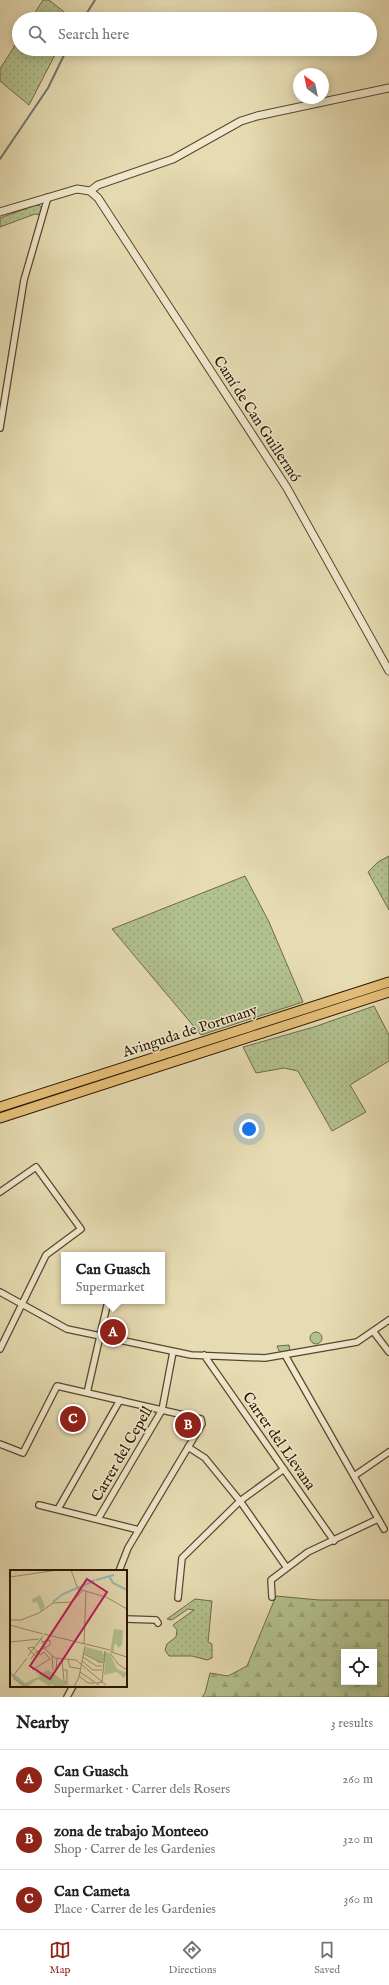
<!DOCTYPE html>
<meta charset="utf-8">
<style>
:root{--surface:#fff;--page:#f2f2f2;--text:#202124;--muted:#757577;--line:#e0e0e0;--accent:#8f2418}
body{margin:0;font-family:"IM FELL English",serif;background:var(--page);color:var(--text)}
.controls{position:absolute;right:12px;bottom:12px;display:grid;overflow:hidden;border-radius:0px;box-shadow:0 2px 10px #0003}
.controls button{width:36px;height:36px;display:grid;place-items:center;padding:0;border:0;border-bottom:1px solid var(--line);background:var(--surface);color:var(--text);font:20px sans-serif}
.compass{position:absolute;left:293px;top:68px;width:36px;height:36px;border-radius:50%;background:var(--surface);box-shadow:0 2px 10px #0003;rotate:327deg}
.you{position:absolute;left:249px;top:1129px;width:14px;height:14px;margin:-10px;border:3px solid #fff;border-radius:50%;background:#1a73e8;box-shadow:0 0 0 6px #1a73e833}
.badge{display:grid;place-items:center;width:26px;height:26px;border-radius:50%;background:var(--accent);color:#fff;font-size:13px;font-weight:700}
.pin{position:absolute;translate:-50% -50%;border:2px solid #fff;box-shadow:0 1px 4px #0006}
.popup{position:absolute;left:61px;top:1252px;width:104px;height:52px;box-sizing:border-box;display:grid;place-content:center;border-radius:0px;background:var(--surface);filter:drop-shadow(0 1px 3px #0005);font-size:13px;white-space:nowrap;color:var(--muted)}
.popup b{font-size:15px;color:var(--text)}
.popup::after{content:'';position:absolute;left:50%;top:100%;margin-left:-8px;border:8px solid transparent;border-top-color:var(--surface)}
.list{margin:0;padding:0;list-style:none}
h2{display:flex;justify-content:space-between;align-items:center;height:52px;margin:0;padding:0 16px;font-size:17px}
h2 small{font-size:13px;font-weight:400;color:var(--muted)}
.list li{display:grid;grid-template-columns:26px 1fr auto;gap:12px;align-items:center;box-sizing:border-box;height:60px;padding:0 16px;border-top:1px solid var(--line)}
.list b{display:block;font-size:15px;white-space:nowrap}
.list p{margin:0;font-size:13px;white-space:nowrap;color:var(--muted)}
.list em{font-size:13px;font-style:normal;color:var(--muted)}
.icon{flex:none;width:22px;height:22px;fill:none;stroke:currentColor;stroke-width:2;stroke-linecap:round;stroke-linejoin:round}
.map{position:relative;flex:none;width:389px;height:1697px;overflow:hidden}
.search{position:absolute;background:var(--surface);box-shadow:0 2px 10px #0003;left:12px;right:12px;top:12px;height:44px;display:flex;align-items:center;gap:10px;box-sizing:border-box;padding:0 14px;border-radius:22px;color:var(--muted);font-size:15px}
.sheet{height:232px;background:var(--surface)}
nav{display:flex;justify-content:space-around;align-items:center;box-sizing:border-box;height:56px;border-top:1px solid var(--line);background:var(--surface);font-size:11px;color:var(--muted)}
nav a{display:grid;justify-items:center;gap:2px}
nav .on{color:var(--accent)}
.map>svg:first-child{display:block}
.grass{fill:url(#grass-dots);stroke:#6f6b47}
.forest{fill:url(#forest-firs);stroke:#6f6b47;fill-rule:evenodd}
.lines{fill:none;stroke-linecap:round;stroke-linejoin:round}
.stream{stroke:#6d776c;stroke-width:2}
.minor-casing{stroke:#5a462c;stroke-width:8}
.tertiary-casing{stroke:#5a462c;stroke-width:9}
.primary-casing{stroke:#2c1500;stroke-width:11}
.minor{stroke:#efe8cd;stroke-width:5.5}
.tertiary{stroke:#efe8cd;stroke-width:7}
.primary{stroke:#e3be79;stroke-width:9}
.labels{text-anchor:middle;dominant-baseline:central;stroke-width:3;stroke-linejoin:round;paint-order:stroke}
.street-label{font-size:15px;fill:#2c1500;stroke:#efe8cd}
.inset-river{fill:none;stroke:#98b9b4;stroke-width:2}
.inset-road{fill:none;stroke:#9c8c6b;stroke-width:1}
.view{fill:#c2185b;fill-opacity:0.15;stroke:#c2185b;stroke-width:2}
.inset-edge{fill:none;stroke:#2c1500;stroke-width:2}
</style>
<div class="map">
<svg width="389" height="1697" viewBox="0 0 389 1697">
<defs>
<pattern id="grass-dots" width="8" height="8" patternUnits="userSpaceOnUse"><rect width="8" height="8" fill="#b2c18e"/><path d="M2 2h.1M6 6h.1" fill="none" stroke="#99a579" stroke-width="1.8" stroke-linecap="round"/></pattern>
<pattern id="forest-firs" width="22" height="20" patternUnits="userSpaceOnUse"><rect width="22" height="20" fill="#b2c18e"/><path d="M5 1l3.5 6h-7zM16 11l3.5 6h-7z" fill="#99a579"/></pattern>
</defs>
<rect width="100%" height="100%" fill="#e6dbb2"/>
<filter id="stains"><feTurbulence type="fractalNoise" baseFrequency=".005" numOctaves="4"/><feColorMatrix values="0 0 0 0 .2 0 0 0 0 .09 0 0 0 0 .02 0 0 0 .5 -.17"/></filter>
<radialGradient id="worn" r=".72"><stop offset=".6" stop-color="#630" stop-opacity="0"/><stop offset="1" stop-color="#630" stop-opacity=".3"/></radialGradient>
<!-- grass -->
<path class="grass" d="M43 0H49L73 19H31Z
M19 39V49H58L29 105 0 81V69Z
M36 205H39L42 208 41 215 35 214 0 227V218Z
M389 856V910L368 872 378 862Z
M245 876 269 922 303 1002 201 1035 112 929Z
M374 1006 389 1035V1061L350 1085 366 1112 332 1131 298 1071 284 1068 256 1073 243 1047 314 1027Z
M195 1599 212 1601 208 1642 212 1644V1658L207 1660 192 1656H169L165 1650 167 1644 176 1637 177 1630 173 1625 194 1610 188 1609 172 1620 167 1619Z"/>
<!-- forest -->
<path class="forest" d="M310 1338a6 6 0 1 1 12 0a6 6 0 1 1-12 0Z
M289 1345 290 1350 284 1352 279 1351 277 1346Z
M276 1596 319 1600H389V1697H202L205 1693 210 1673 228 1676 247 1666ZM344 1652H374V1682H344Z"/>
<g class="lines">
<!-- stream -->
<path class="stream" d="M83 19 95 0
M0 159 48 88 67 49"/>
<defs>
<path id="minor" d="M0 428 24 280 48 197
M0 1192 36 1167 81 1229 46 1255 0 1349
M0 1292 67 1329 191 1355 265 1358 357 1342 389 1320
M373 1331 389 1352
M204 1355 334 1541
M285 1355 384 1529
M87 1393 108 1301
M0 1444 23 1453 57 1386 201 1419 202 1424 128 1548 119 1571
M188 1447 205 1458 240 1501 287 1568
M354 1476 389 1452
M39 1505 139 1530
M58 1509 120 1400
M98 1519 162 1410 173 1352
M272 1597 271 1580 308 1552 378 1519
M178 1598 182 1558 240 1501 284 1469
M126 1619 156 1620 158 1623
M67 1697 73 1686"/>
<path id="tertiary" d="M90 191 98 185 173 159 241 121 257 116 389 88
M0 212 77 189 90 191 98 198 287 488 389 671"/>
<path id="primary" d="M0 1107 389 982
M0 1118 389 992"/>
</defs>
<!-- minor casing -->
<use href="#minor" class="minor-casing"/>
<!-- tertiary casing -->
<use href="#tertiary" class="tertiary-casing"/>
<!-- primary casing -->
<use href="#primary" class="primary-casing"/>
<!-- minor -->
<use href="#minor" class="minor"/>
<!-- tertiary -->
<use href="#tertiary" class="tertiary"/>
<!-- primary -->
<use href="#primary" class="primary"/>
</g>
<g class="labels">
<!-- street labels -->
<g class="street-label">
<text transform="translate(257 419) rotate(57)">Camí de Can Guillermó</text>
<text transform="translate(190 1031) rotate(-18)">Avinguda de Portmany</text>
<text transform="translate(279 1441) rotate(55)">Carrer del Llevana</text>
<text transform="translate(122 1454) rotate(-60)">Carrer del Cepell</text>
</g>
</g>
<!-- overview -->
<g transform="translate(10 1570)">
<rect width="117" height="117" fill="#e6dbb2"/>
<path d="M30 25 35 36 31 42 27 32 23 33 22 29ZM104 59 113 60 112 75 108 78 107 74 104 75V82H100ZM76 77 92 81 94 85 95 81 100 84 107 99 117 103 114 108 107 102 94 105 95 93H88L85 89 74 83ZM51 109 59 115 44 117 42 114Z" fill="#b2c18e"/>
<path d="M38 100 51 109 39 116 28 109 17 117 3 107 5 105 15 113 30 106 24 101 30 104Z" fill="#b2c18e"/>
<path class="inset-river" d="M99 6 103 13 117 20M86 10 104 5M68 18 85 10M43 32 53 24 67 18M0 103 17 117"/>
<path class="inset-road" d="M61 0 68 19 96 27 117 39M0 7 48 0M0 50H11L29 43 43 33 62 32 73 20M0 55 33 64M34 64 100 80M31 69 36 80 45 88 66 90 96 115M0 72 29 69M74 74 76 21M23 77 18 78 26 87 24 89M101 82 117 87M100 83 108 94 117 100M74 84 92 93M18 86 33 66M42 86 43 100M73 87 86 96H92M21 89 25 83 40 75V70L32 72M52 90 54 111 57 113V100H53M58 90 60 97 71 99M72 91 83 100H92M22 100 40 89 34 82 30 85 23 77M46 101 47 88M70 102 89 115M3 106 17 88M69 106 78 113H85M3 108 15 117M87 113 92 112 95 81M64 117 69 107 75 76"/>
<path class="view" d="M77 9 97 22 40 109 20 96Z"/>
<rect width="117" height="117" class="inset-edge"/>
</g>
<rect width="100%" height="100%" filter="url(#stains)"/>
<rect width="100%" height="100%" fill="url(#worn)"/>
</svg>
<div class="controls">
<button><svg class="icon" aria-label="locate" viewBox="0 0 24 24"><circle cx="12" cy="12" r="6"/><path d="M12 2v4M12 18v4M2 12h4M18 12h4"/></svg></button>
</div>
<svg class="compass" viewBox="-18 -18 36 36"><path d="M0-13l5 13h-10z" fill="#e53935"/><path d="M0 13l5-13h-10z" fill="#757577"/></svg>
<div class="you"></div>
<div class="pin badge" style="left:113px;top:1332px">A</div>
<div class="popup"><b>Can Guasch</b>Supermarket</div>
<div class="pin badge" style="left:188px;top:1425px">B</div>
<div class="pin badge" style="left:73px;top:1419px">C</div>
<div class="search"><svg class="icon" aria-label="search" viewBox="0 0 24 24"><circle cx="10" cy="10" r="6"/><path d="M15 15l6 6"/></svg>Search here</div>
</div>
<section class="sheet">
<h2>Nearby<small>3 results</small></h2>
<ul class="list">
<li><span class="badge">A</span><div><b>Can Guasch</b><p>Supermarket · Carrer dels Rosers</p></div><em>260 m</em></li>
<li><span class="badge">B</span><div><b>zona de trabajo Monteeo</b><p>Shop · Carrer de les Gardenies</p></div><em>320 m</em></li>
<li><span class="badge">C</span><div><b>Can Cameta</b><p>Place · Carrer de les Gardenies</p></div><em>360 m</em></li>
</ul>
</section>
<nav>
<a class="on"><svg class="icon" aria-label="map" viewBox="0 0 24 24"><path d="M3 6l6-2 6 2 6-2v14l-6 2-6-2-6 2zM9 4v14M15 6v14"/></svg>Map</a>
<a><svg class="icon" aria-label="directions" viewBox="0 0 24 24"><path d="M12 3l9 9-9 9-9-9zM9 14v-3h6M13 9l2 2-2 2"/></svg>Directions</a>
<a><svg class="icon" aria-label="saved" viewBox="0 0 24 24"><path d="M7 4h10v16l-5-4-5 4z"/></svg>Saved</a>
</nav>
